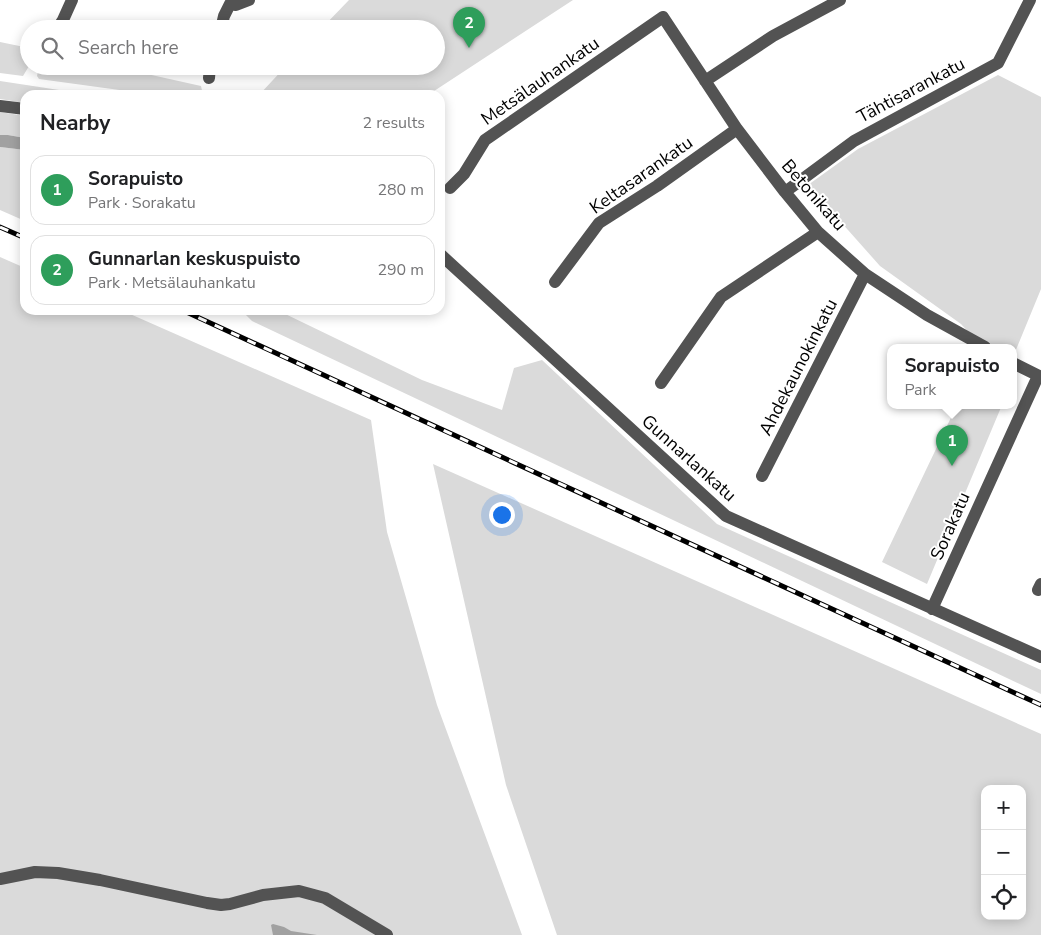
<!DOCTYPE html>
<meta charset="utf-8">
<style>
:root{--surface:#fff;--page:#f6f6f6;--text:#202124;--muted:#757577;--line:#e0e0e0;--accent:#b45309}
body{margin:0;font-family:"Nunito Sans",sans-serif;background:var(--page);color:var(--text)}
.controls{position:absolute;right:15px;bottom:15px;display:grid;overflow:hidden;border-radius:10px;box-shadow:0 2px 12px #0003}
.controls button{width:45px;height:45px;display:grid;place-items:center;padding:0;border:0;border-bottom:1px solid var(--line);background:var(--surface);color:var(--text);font:25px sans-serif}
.you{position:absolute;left:501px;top:514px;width:18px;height:18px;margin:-12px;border:4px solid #fff;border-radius:50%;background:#1a73e8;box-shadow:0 0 0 8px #1a73e833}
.badge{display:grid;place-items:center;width:32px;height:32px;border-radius:50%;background:var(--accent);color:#fff;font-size:16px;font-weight:700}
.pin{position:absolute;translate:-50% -41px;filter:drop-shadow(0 1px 2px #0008)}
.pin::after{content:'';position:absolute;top:26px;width:18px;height:15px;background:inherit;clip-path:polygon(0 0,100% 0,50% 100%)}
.popup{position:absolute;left:887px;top:344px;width:130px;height:65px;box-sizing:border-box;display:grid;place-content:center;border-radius:10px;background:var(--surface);filter:drop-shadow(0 1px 4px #0005);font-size:16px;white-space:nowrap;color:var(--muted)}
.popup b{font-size:19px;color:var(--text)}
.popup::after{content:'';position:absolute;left:50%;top:100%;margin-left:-10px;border:10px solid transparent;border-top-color:var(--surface)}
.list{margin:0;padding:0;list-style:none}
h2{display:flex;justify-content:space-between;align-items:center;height:65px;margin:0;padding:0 20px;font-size:21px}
h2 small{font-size:16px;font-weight:400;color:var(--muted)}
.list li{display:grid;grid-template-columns:32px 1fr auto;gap:15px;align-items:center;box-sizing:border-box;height:70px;margin:0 10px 10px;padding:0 10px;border:1px solid var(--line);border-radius:15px}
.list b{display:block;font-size:19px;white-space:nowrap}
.list p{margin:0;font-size:16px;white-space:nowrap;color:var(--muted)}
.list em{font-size:16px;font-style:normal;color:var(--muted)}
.icon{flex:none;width:28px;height:28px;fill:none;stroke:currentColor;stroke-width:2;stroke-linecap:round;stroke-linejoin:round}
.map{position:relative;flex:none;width:1041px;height:935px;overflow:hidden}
.search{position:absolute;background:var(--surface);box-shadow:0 2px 12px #0003;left:20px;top:20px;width:425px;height:55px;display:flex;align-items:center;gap:12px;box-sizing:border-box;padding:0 18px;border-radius:28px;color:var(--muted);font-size:19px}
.panel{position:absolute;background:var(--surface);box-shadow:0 2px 12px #0003;left:20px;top:90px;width:425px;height:225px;border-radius:15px}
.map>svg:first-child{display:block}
.green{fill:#dadada;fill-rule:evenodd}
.water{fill:#a1a1a1}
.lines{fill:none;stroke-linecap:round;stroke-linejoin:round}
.minor{stroke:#535353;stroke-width:12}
.rail-casing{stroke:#000;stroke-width:5}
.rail{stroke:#fff;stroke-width:3;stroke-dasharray:9;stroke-linecap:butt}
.labels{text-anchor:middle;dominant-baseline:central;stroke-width:4;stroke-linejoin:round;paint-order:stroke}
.street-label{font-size:18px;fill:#000;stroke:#fff}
</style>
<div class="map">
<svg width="1041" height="935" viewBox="0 0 1041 935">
<rect width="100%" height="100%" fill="#fff"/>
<!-- green -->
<path class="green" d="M349 0H573L428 95H259L286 66H436V29H321Z
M0 42 29 48V66L23 76 0 73Z
M46 66H111L201 86 203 95H156L39 79 37 76 38 71Z
M998 75 1041 97V289L1013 357V347H982L961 324 880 266 808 185 858 149Z
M0 81 92 95H25V103L0 99Z
M0 112 25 116V138L8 135H0Z
M0 147 25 150V221L0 210Z
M0 257 25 268V310H121L371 420 387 532 437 705 522 935H0Z
M241 310H277L422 380 502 410 514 368 542 360 717 524 1041 670V694L252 321Z
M957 405H1002L927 584 882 562Z
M433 464 1041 734V935H557L506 785ZM985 789H1022V916H985Z"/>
<!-- water -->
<path class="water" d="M0 135H8L25 138V150L0 147Z
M273 924 284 927 291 931 317 935H273L271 925Z"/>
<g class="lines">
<!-- minor -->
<path class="minor" d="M57 29 63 20 72 0
M221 29 224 16 230 4 236 5 249 0
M209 78 210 66
M705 81 773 36 840 0
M0 106 25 109
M450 188 464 174 485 140 663 17 737 129 785 192 818 232 865 274 927 315 985 347
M785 192 854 141 998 63 1030 0
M440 254 726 516 1041 657
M555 282 599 223 657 186 737 129
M1013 363 1041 377
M661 383 721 297 818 232
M762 476 865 274
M1038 590 1041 584
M932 609 1038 376
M0 879 35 872 58 873 100 880 207 903 221 905 230 904 263 895 299 891 325 898 387 935"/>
<defs>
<path id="rail" d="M0 227 25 238
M182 310 1041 705"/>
</defs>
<!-- rail casing -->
<use href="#rail" class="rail-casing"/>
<!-- rail -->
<use href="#rail" class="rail"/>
</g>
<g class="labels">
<!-- street labels -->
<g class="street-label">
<text transform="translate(540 81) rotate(-35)">Metsälauhankatu</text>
<text transform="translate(911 90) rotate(-28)">Tähtisarankatu</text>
<text transform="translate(641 175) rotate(-35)">Keltasarankatu</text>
<text transform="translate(814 195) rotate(49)">Betonikatu</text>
<text transform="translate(798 367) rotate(-63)">Ahdekaunokinkatu</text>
<text transform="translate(689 458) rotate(42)">Gunnarlankatu</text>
<text transform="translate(950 526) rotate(-66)">Sorakatu</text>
</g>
</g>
</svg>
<div class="controls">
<button>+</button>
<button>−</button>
<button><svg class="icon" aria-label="locate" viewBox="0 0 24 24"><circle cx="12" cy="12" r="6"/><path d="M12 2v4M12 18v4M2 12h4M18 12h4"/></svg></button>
</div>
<div class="you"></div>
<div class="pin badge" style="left:952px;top:466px;background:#2e9e5b">1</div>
<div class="popup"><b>Sorapuisto</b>Park</div>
<div class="pin badge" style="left:469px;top:48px;background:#2e9e5b">2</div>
<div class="search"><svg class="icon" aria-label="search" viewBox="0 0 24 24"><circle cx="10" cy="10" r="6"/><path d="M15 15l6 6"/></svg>Search here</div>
<section class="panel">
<h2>Nearby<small>2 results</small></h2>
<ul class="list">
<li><span class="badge" style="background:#2e9e5b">1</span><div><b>Sorapuisto</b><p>Park · Sorakatu</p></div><em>280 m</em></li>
<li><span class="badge" style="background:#2e9e5b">2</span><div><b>Gunnarlan keskuspuisto</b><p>Park · Metsälauhankatu</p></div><em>290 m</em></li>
</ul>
</section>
</div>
